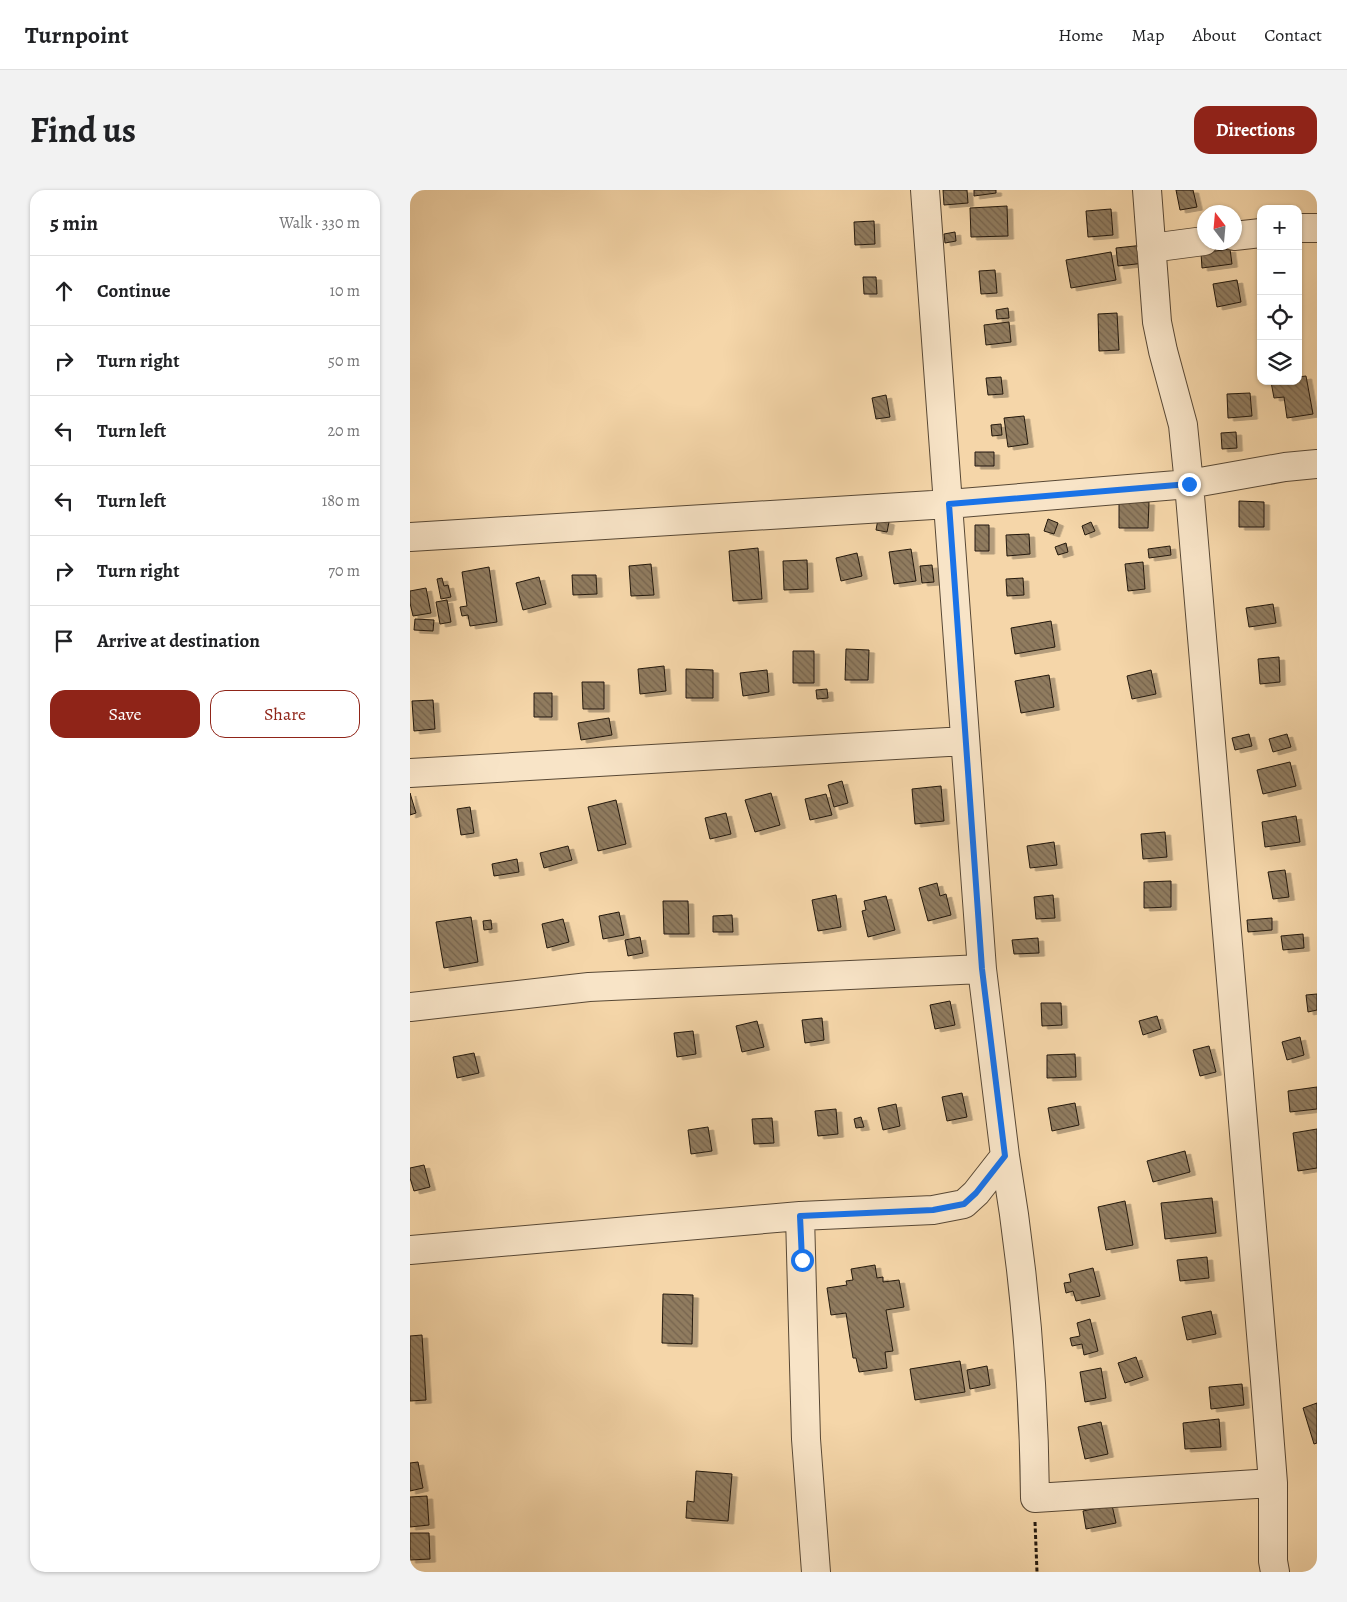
<!DOCTYPE html>
<meta charset="utf-8">
<style>
:root{--surface:#fff;--page:#f2f2f2;--text:#202124;--muted:#757577;--line:#e0e0e0;--accent:#8f2418}
body{margin:0;font-family:Alegreya,serif;background:var(--page);color:var(--text)}
.controls{position:absolute;right:15px;top:15px;display:grid;overflow:hidden;border-radius:10px;box-shadow:0 1px 4px #0004}
.controls button{width:45px;height:45px;display:grid;place-items:center;padding:0;border:0;border-bottom:1px solid var(--line);background:var(--surface);color:var(--text);font:25px sans-serif}
.compass{position:absolute;left:787px;top:15px;width:45px;height:45px;border-radius:50%;background:var(--surface);box-shadow:0 1px 4px #0004;rotate:344deg}
.stop{position:absolute;width:15px;height:15px;margin:-11px;border:4px solid #1a73e8;border-radius:50%;background:#fff}
.stop.end{background:#1a73e8;border-color:#fff;box-shadow:0 1px 5px #0008}
.list{margin:0;padding:0;list-style:none}
h2{display:flex;justify-content:space-between;align-items:center;height:65px;margin:0;padding:0 20px;font-size:21px}
h2 small{font-size:16px;font-weight:400;color:var(--muted)}
.list li{display:grid;grid-template-columns:32px 1fr auto;gap:15px;align-items:center;box-sizing:border-box;height:70px;padding:0 20px;border-top:1px solid var(--line)}
.list b{display:block;font-size:19px;white-space:nowrap}
.list em{font-size:16px;font-style:normal;color:var(--muted)}
.actions{display:flex;gap:10px;padding:15px 20px}
.actions a{flex:1;padding:11px 0;border:1px solid var(--accent);border-radius:15px;text-align:center;font-size:18px;color:var(--accent)}
.actions .main{background:var(--accent);color:#fff}
.icon{flex:none;width:28px;height:28px;fill:none;stroke:currentColor;stroke-width:2;stroke-linecap:round;stroke-linejoin:round}
.map{position:relative;flex:none;width:907px;height:1382px;overflow:hidden;border-radius:15px}
header{display:flex;align-items:center;gap:30px;box-sizing:border-box;height:70px;padding:0 25px;background:var(--surface);border-bottom:1px solid var(--line)}
header strong{font-size:24px}
nav{display:flex;gap:28px;margin-inline-start:auto;font-size:18px}
.intro{display:flex;align-items:center;justify-content:space-between;box-sizing:border-box;height:120px;padding:0 30px}
h1{margin:0;font-size:35px}
.button{padding:12px 22px;border-radius:15px;background:var(--accent);color:#fff;font-size:18px;font-weight:700}
main{display:flex;gap:30px;padding:0 30px}
aside{flex:1;background:var(--surface);border-radius:15px;box-shadow:0 1px 4px #0004}
.map>svg:first-child{display:block}
.building{fill:url(#building-back-hatch);stroke:#23180e;filter:url(#shadow)}
.lines{fill:none;stroke-linecap:round;stroke-linejoin:round}
.minor-casing{stroke:#584835;stroke-width:30}
.path{stroke:#23180e;stroke-width:3;stroke-dasharray:4 2.5;stroke-linecap:butt}
.minor{stroke:#f8e4c7;stroke-width:28}
.route{stroke:#1a73e8;stroke-width:6}
</style>
<header>
<strong>Turnpoint</strong>
<nav><a>Home</a><a>Map</a><a>About</a><a>Contact</a></nav>
</header>
<div class="intro"><h1>Find us</h1><a class="button">Directions</a></div>
<main>
<aside>
<h2>5 min<small>Walk · 330 m</small></h2>
<ul class="list">
<li><svg class="icon" aria-label="ahead" viewBox="0 0 24 24"><path d="M12 20V5M6 11l6-6 6 6"/></svg><div><b>Continue</b></div><em>10 m</em></li>
<li><svg class="icon" aria-label="right" viewBox="0 0 24 24"><path d="M7 20v-9h11M14 6l5 5-5 5"/></svg><div><b>Turn right</b></div><em>50 m</em></li>
<li><svg class="icon" aria-label="left" viewBox="0 0 24 24"><path d="M17 20v-9H6M10 6l-5 5 5 5"/></svg><div><b>Turn left</b></div><em>20 m</em></li>
<li><svg class="icon" aria-label="left" viewBox="0 0 24 24"><path d="M17 20v-9H6M10 6l-5 5 5 5"/></svg><div><b>Turn left</b></div><em>180 m</em></li>
<li><svg class="icon" aria-label="right" viewBox="0 0 24 24"><path d="M7 20v-9h11M14 6l5 5-5 5"/></svg><div><b>Turn right</b></div><em>70 m</em></li>
<li><svg class="icon" aria-label="arrive" viewBox="0 0 24 24"><path d="M6 21V4h12l-3 4 3 4H6"/></svg><div><b>Arrive at destination</b></div></li>
</ul>
<div class="actions"><a class="main">Save</a><a>Share</a></div>
</aside>
<div class="map">
<svg width="907" height="1382" viewBox="0 0 907 1382">
<defs>
<pattern id="building-back-hatch" width="6" height="6" patternUnits="userSpaceOnUse" patternTransform="scale(1.25)"><rect width="6" height="6" fill="#907b5f"/><path d="M-1 5l2 2M0 0l6 6M5-1l2 2" fill="none" stroke="#75644d"/></pattern>
<filter id="shadow"><feDropShadow dx="5.5" dy="3" stdDeviation="0" flood-color="#0004"/></filter>
</defs>
<rect width="100%" height="100%" fill="#f5d6a9"/>
<filter id="stains"><feTurbulence type="fractalNoise" baseFrequency=".004" numOctaves="4"/><feColorMatrix values="0 0 0 0 .2 0 0 0 0 .09 0 0 0 0 .02 0 0 0 .5 -.17"/></filter>
<radialGradient id="worn" r=".72"><stop offset=".6" stop-color="#630" stop-opacity="0"/><stop offset="1" stop-color="#630" stop-opacity=".3"/></radialGradient>
<!-- building -->
<path class="building" d="M533 0H557L558 13 534 15Z
M564 0H586V3L564 6Z
M766 0H783L787 17 770 20Z
M597 16 598 46 561 47 560 18Z
M701 19 703 45 678 47 676 21Z
M464 31 465 54 445 55 444 32Z
M545 42 546 51 535 53 534 44Z
M734 55 735 73 708 76 706 58Z
M820 59 822 74 792 78 791 63Z
M701 62 706 90 661 98 656 70Z
M585 80 587 103 571 104 569 81Z
M453 87H466L467 104H454Z
M827 90 831 112 807 117 803 94Z
M598 118 599 128 587 129 586 120Z
M707 123 709 160 689 161 688 124Z
M599 132 601 152 576 155 574 135Z
M896 186 903 224 877 228 874 207 864 208 861 192 888 191V187Z
M591 187 593 204 578 205 576 188Z
M840 203 842 226 818 228 817 204Z
M476 205 480 227 466 229 462 208Z
M614 226 618 254 598 257 594 228Z
M591 234 592 245 582 246 581 235Z
M826 242 827 258 812 259 811 243Z
M565 262H584V276H565Z
M829 311 854 312V337H829Z
M709 312H739L738 338H709Z
M468 329 479 332 477 342 466 340Z
M638 329 648 333 644 344 634 341Z
M681 332 685 341 675 345 672 336Z
M565 335H579V361H565Z
M619 344 620 364 597 366 596 345Z
M656 353 658 362 648 365 645 357Z
M760 356 761 365 739 368 738 359Z
M348 358 352 409 323 411 319 361Z
M501 359 506 391 484 394 479 362Z
M447 363 452 386 431 391 426 368Z
M397 370 398 399 374 400 373 371Z
M733 372 735 399 718 401 715 374Z
M241 374 244 405 221 406 219 376Z
M522 375 524 392 512 393 510 376Z
M79 377 87 432 60 436 58 425 52 426 50 417 57 416 52 382Z
M162 385H186L187 404 163 405Z
M129 387 136 414 113 420 106 393Z
M32 388 34 396 38 395 41 407 31 409 27 389Z
M613 388 614 405 597 406 596 389Z
M16 398 21 423 3 426 0 413V401Z
M37 410 41 432 30 434 26 412Z
M863 414 866 433 839 437 836 418Z
M5 429 24 430 23 441 4 440Z
M641 431 645 457 605 464 601 438Z
M436 459 459 460 458 490H435Z
M383 461H404V493H383Z
M869 467 870 492 850 494 848 469Z
M254 476 256 501 230 504 228 479Z
M276 479 303 480V508H276Z
M357 480 359 502 333 506 330 483Z
M741 480 746 504 722 509 717 486Z
M639 485 644 517 611 523 605 491Z
M172 492H194V519H173Z
M417 499 418 508 407 509 406 500Z
M124 503H142V527H124Z
M23 510 25 539 4 541 2 511Z
M199 528 202 545 171 550 168 533Z
M839 544 842 556 825 560 822 548Z
M877 544 881 557 863 562 859 549Z
M880 572 886 596 853 604 847 580Z
M432 591 438 613 424 617 418 595Z
M531 596 534 631 505 634 502 599Z
M0 603 6 623 0 625Z
M361 603 370 635 345 642 335 610Z
M416 604 422 625 400 630 395 609Z
M206 610 216 654 188 661 178 617Z
M60 617 64 643 51 645 47 619Z
M316 623 321 644 300 649 295 628Z
M886 626 890 652 855 657 852 632Z
M755 642 757 667 733 669 731 644Z
M644 652 647 675 620 678 617 656Z
M158 656 162 670 134 678 130 663Z
M107 669 109 682 84 686 82 674Z
M875 680 879 707 863 709 858 682Z
M761 691V717L734 718V692Z
M527 693 530 706 536 704 541 725 518 731 509 698Z
M426 705 431 737 408 741 402 710Z
M643 705 645 728 626 729 624 707Z
M476 706 485 740 458 747 452 721 456 720 454 711Z
M253 711H278L279 744H254Z
M209 722 214 745 193 749 189 726Z
M322 725 323 742H303V726Z
M61 727 68 772 34 778 26 732Z
M862 728V740L838 742 837 730Z
M153 729 159 752 137 758 132 734Z
M81 730 82 739 74 740 73 731Z
M893 744 894 758 873 760 871 746Z
M230 747 233 763 218 766 215 750Z
M628 748 629 763 604 764 602 750Z
M907 804V820L898 822 896 805Z
M540 811 545 835 525 839 520 815Z
M631 813H651L652 835 632 836Z
M747 826 751 839 733 845 729 831Z
M412 828 414 850 395 853 392 830Z
M347 831 354 857 332 862 326 836Z
M283 841 286 864 267 867 264 843Z
M890 847 894 865 877 870 872 852Z
M799 856 806 882 790 886 783 860Z
M64 863 69 883 47 888 43 867Z
M665 864 666 887 637 888V865Z
M907 897V919L880 922 878 901Z
M552 903 557 927 537 931 532 907Z
M665 913 669 935 642 941 638 918Z
M486 914 490 936 473 940 468 918Z
M426 919 428 944 408 946 405 921Z
M451 927 454 937 446 938 444 929Z
M362 928 364 953 344 954 342 929Z
M298 937 302 961 281 964 278 940Z
M907 939V978L888 981 883 943Z
M775 961 780 982 743 992 737 971Z
M14 975 20 997 4 1001 0 988V978Z
M802 1008 806 1043 755 1049 751 1013Z
M715 1011 723 1055 696 1060 688 1017Z
M797 1067 799 1088 770 1091 767 1070Z
M465 1075 467 1088 473 1087V1092L489 1090 494 1117 476 1120 483 1161 475 1162 477 1178 449 1182 446 1168H443L436 1123 421 1125 417 1098 437 1095 436 1091 443 1090 441 1079Z
M683 1078 690 1106 666 1111 663 1101 656 1103 654 1093 661 1092 659 1084Z
M253 1104 283 1105 282 1154 252 1153Z
M801 1121 806 1144 777 1150 772 1127Z
M680 1129 688 1161 674 1165 672 1154 662 1156 660 1148 670 1146 667 1133Z
M12 1145 16 1210 0 1211V1146Z
M726 1167 733 1187 715 1193 708 1173Z
M550 1171 555 1202 505 1210 500 1179Z
M577 1176 580 1195 560 1199 557 1180Z
M691 1178 696 1208 675 1212 670 1182Z
M832 1194 834 1215 801 1219 799 1197Z
M907 1213V1253L904 1254 893 1218Z
M809 1229 811 1257 775 1259 773 1233Z
M691 1232 698 1264 675 1269 668 1237Z
M8 1272 13 1298 0 1301V1273Z
M286 1281 322 1284 318 1331 276 1328 277 1311 284 1312Z
M17 1306 19 1335 0 1337V1307Z
M702 1315 706 1333 676 1339 673 1321Z
M0 1343H19L20 1369 0 1370Z"/>
<g class="lines">
<defs>
<path id="minor" d="M888 38H907
M824 46 851 43
M741 58 794 51
M0 347 539 314 779 294 875 277 907 274
M0 583 555 551
M0 817 179 797 572 779
M595 966C614 1079 624 1194 625 1308L863 1293 855 1191 779 294 773 235 753 161 747 132 737 0
M390 1026 396 1249 406 1382
M0 1060 390 1026 523 1020 554 1014 566 1003 595 966 572 779 515 0
M863 1293V1371L865 1382"/>
</defs>
<!-- minor casing -->
<use href="#minor" class="minor-casing"/>
<!-- path -->
<path class="path" d="M625 1332 627 1382"/>
<!-- minor -->
<use href="#minor" class="minor"/>
</g>
<g class="lines">
<!-- route -->
<path class="route" d="M392 1070 390 1026 523 1020 554 1014 566 1003 595 966 572 779 539 314 779 294"/>
</g>
<rect width="100%" height="100%" filter="url(#stains)"/>
<rect width="100%" height="100%" fill="url(#worn)"/>
</svg>
<div class="controls">
<button>+</button>
<button>−</button>
<button><svg class="icon" aria-label="locate" viewBox="0 0 24 24"><circle cx="12" cy="12" r="6"/><path d="M12 2v4M12 18v4M2 12h4M18 12h4"/></svg></button>
<button><svg class="icon" aria-label="layers" viewBox="0 0 24 24"><path d="M12 4l9 5-9 5-9-5zM3 14l9 5 9-5"/></svg></button>
</div>
<svg class="compass" viewBox="-18 -18 36 36"><path d="M0-13l5 13h-10z" fill="#e53935"/><path d="M0 13l5-13h-10z" fill="#757577"/></svg>
<div class="stop" style="left:392px;top:1070px"></div>
<div class="stop end" style="left:779px;top:294px"></div>
</div>
</main>
